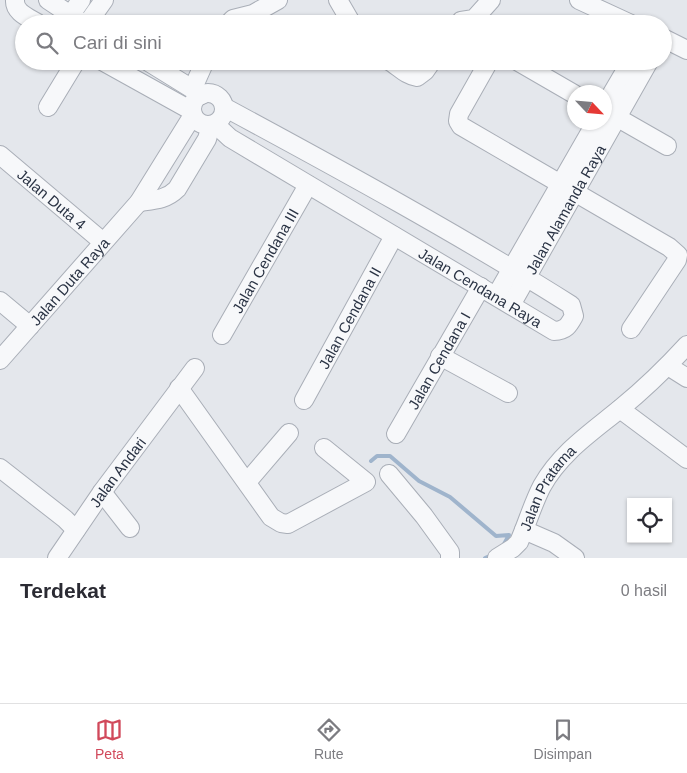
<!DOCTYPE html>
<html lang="id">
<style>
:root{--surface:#fff;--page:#f2f2f3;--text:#2b2b33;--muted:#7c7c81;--line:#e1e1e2;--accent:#d1495b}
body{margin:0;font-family:Helvetica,sans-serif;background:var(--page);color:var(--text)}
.controls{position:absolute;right:15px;bottom:15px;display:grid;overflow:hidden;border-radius:0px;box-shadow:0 1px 4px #0004}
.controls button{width:45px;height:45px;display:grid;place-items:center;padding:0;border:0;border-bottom:1px solid var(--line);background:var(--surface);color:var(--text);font:25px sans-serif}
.compass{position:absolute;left:567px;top:85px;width:45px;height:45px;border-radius:50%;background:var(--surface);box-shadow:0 1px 4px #0004;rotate:116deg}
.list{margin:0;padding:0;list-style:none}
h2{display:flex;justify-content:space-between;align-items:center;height:65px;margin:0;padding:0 20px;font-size:21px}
h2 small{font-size:16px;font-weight:400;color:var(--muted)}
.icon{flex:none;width:28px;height:28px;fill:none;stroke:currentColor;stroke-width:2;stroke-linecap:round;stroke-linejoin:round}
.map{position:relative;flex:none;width:687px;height:558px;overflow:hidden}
.search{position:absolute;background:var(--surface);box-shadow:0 1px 4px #0004;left:15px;right:15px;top:15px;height:55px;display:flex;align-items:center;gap:12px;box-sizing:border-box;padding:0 18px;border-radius:28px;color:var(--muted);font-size:19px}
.sheet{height:145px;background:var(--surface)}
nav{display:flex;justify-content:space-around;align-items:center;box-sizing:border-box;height:70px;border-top:1px solid var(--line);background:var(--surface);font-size:14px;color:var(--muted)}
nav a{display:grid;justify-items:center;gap:2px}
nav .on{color:var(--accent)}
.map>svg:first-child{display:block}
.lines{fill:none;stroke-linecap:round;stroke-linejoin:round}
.stream{stroke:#9fb4cc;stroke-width:4}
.minor-casing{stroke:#a9aeb7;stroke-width:20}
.minor{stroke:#f7f8fa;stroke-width:18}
.labels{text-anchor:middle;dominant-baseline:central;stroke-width:4;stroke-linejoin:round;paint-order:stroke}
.street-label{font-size:15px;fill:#2b3445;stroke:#f4f6f9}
</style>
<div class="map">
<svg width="687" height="558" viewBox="0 0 687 558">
<rect width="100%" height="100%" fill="#e4e7ec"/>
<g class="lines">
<!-- stream -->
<path class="stream" d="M371 461 377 456H390L419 481 450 497 496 536 509 535 503 546
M485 558 492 555"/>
<defs>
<g id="minor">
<path d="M15 0C14 13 30 18 39 24"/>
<path d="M48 0 84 24"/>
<path d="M338 0 352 24"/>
<path d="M579 0 631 24"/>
<path d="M65 23 81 0"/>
<path d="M87 24 104 0"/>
<path d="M228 24 233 19 253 14 278 0"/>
<path d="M459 24 461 21 474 19 491 0"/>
<path d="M663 38 687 50"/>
<path d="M102 61 192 111"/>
<path d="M147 61 202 95"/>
<path d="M389 61C398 66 407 76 417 77L425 71 432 61"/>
<path d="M489 61 459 114 458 121 461 126 669 247 678 255 677 260 631 329"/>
<path d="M517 61 574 94"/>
<path d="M193 88 205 61"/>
<circle cx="208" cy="109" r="16"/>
<path d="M48 107 76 61"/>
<path d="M604 107 631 61"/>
<path d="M604 110 667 146"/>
<path id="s1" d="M215 124 230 138 554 331C566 331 569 325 574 316L571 305C458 234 341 170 224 107"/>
<path id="s2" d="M0 155 103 242"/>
<path d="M139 202C154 200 166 200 177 189L207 139 211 125"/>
<path d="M496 296 596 122"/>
<path d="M0 301 30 326"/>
<path id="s3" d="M511 305 649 61"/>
<path id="s4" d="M222 335 308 185"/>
<path d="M440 356 508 393"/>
<path id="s5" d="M0 360 139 202 193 115"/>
<path d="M668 366 687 378"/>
<path d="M179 388 271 517 281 523 288 524 366 482 324 448"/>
<path id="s6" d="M304 400 394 236"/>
<path d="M620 409 687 459"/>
<path id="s7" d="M396 434 481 287"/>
<path d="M0 468 65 519 76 530"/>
<path d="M389 474 424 516 450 552V558"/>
<path d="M247 482 289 433"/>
<path d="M102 492 130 528"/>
<path d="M524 530 554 543 575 558"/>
<path id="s8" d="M57 558 102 492 195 368"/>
<path id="s9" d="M497 558 513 548 519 542C527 524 533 503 542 486 561 452 592 432 621 408 644 389 666 368 687 345"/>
</g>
</defs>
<!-- minor casing -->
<use href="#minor" class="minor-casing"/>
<!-- minor -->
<use href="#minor" class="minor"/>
</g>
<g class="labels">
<!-- street labels -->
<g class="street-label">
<text stroke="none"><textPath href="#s2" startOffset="68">Jalan Duta 4</textPath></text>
<text stroke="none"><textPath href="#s3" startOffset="110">Jalan Alamanda Raya</textPath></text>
<text stroke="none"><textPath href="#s4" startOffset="86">Jalan Cendana III</textPath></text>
<text stroke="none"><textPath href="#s5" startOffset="105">Jalan Duta Raya</textPath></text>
<text stroke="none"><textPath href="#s1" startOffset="312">Jalan Cendana Raya</textPath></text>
<text stroke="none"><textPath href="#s6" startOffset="94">Jalan Cendana II</textPath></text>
<text stroke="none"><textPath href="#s7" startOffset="85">Jalan Cendana I</textPath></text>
<text stroke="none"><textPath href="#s8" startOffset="105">Jalan Andari</textPath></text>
<text stroke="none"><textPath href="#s9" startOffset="89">Jalan Pratama</textPath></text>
</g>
</g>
</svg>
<div class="controls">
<button><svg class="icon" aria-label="locate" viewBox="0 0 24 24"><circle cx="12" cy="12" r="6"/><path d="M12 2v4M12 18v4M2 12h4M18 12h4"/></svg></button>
</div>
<svg class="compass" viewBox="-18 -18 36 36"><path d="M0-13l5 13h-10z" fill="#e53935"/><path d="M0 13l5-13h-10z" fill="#7c7c81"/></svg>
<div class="search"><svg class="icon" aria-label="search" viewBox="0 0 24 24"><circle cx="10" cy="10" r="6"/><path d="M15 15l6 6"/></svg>Cari di sini</div>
</div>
<section class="sheet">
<h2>Terdekat<small>0 hasil</small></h2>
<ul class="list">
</ul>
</section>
<nav>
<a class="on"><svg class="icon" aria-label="map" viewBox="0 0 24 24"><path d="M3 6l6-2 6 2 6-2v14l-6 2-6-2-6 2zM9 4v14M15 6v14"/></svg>Peta</a>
<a><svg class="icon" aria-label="directions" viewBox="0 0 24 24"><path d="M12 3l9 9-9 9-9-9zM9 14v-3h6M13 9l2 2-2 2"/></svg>Rute</a>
<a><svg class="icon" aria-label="saved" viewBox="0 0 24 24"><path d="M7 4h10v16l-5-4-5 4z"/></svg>Disimpan</a>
</nav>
